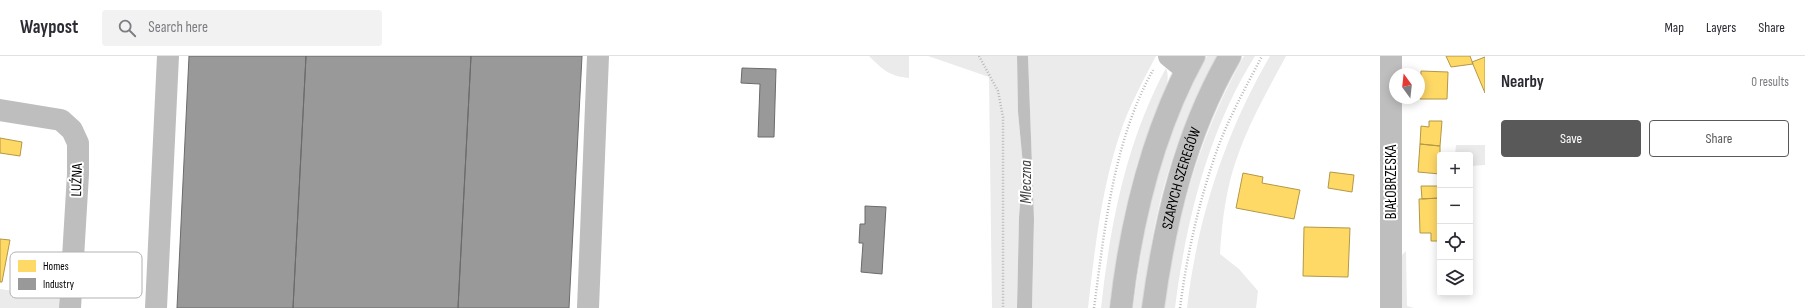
<!DOCTYPE html>
<meta charset="utf-8">
<style>
:root{--surface:#fff;--page:#f2f2f3;--text:#2b2b33;--muted:#7c7c81;--line:#e1e1e2;--accent:#595959}
body{margin:0;font-family:"Sofia Sans Condensed",sans-serif;background:var(--page);color:var(--text)}
.controls{position:absolute;right:12px;bottom:12px;display:grid;overflow:hidden;border-radius:4px;box-shadow:0 2px 10px #0003}
.controls button{width:36px;height:36px;display:grid;place-items:center;padding:0;border:0;border-bottom:1px solid var(--line);background:var(--surface);color:var(--text);font:20px sans-serif}
.compass{position:absolute;left:1389px;top:12px;width:36px;height:36px;border-radius:50%;background:var(--surface);box-shadow:0 2px 10px #0003;rotate:345deg}
.list{margin:0;padding:0;list-style:none}
h2{display:flex;justify-content:space-between;align-items:center;height:52px;margin:0;padding:0 16px;font-size:17px}
h2 small{font-size:13px;font-weight:400;color:var(--muted)}
.actions{display:flex;gap:8px;padding:12px 16px}
.actions a{flex:1;padding:9px 0;border:1px solid var(--accent);border-radius:4px;text-align:center;font-size:14px;color:var(--accent)}
.actions .main{background:var(--accent);color:#fff}
.icon{flex:none;width:22px;height:22px;fill:none;stroke:currentColor;stroke-width:2;stroke-linecap:round;stroke-linejoin:round}
.map{position:relative;flex:none;width:1485px;height:252px;overflow:hidden}
header{display:flex;align-items:center;gap:24px;box-sizing:border-box;height:56px;padding:0 20px;background:var(--surface);border-bottom:1px solid var(--line)}
header strong{font-size:19px}
nav{display:flex;gap:22px;margin-inline-start:auto;font-size:14px}
.search{width:280px;height:36px;background:var(--page);display:flex;align-items:center;gap:10px;box-sizing:border-box;padding:0 14px;border-radius:4px;color:var(--muted);font-size:15px}
main{display:flex}
aside{flex:1;background:var(--surface)}
.map>svg:first-child{display:block}
.green{fill:#ebebeb}
.water{fill:#bebebe}
.homes{fill:#ffd966;stroke:#b29847}
.industry{fill:#999;stroke:#6b6b6b}
.lines{fill:none;stroke-linecap:round;stroke-linejoin:round}
.major-casing{stroke:#dbdbdb;stroke-width:24}
.path{stroke:#b9b9b9;stroke-width:2.5;stroke-dasharray:1 2;stroke-linecap:butt}
.minor{stroke:#bebebe;stroke-width:22}
.major{stroke:#bebebe;stroke-width:22}
.labels{text-anchor:middle;dominant-baseline:central;stroke-width:4;stroke-linejoin:round;paint-order:stroke}
.street-label{font-size:15px;fill:#000;stroke:#fff}
.water-label{font-size:16px;font-style:italic;fill:#434343;stroke:#fff}
.key{fill:#fff;stroke:#b2b2b2;stroke-width:1}
.key-label{font-size:11px;fill:#000}
</style>
<header>
<strong>Waypost</strong>
<div class="search"><svg class="icon" aria-label="search" viewBox="0 0 24 24"><circle cx="10" cy="10" r="6"/><path d="M15 15l6 6"/></svg>Search here</div>
<nav><a>Map</a><a>Layers</a><a>Share</a></nav>
</header>
<main>
<div class="map">
<svg width="1485" height="252" viewBox="0 0 1485 252">
<rect width="100%" height="100%" fill="#fff"/>
<!-- green -->
<path class="green" d="M869 0H909V22C889 20 883 14 869 0Z
M928 0H1017L1018 56 1023 109 1019 161 1017 252H992L989 21Z
M1028 0H1156C1144 23 1132 45 1123 69 1102 127 1095 191 1088 252H1032L1034 163Z
M1207 0H1218C1190 48 1169 104 1157 159 1150 189 1147 221 1143 252H1133C1137 223 1141 194 1147 165 1158 109 1180 50 1207 0Z
M1244 0H1255C1208 75 1186 165 1175 252H1164C1176 163 1200 78 1244 0Z
M1270 0H1286C1269 32 1250 65 1238 99 1226 131 1222 165 1220 198L1239 213 1258 235 1256 252H1187C1197 164 1225 77 1270 0Z
M1166 12C1173 29 1157 51 1151 67 1144 88 1136 109 1131 131 1120 171 1115 212 1109 252H1101C1110 169 1126 86 1166 12Z
M1456 89H1485V109L1470 110V99H1455Z
M1406 195 1407 250 1414 252H1401L1402 199Z
M0 233 59 242V252H0Z"/>
<!-- water -->
<path class="water" d="M1017 0H1028L1034 163 1032 252H1017L1019 161 1023 109 1018 56Z"/>
<!-- homes -->
<path class="homes" d="M1446 0H1470L1473 8 1451 11Z
M1485 1V37L1472 6Z
M1421 15 1448 16 1447 43H1420Z
M1429 65H1442L1440 90 1420 88 1421 70 1429 71Z
M0 82 22 86 20 100 0 97Z
M1420 88 1440 90V98H1451L1440 99V118L1418 116Z
M1330 116 1354 119 1352 136 1328 132Z
M1243 117 1263 121 1262 127 1300 134 1294 163 1236 152Z
M1421 130H1440V142L1422 143Z
M1440 142V185H1431V177H1420L1419 143Z
M1304 171 1350 172 1348 221 1303 220Z
M0 183 10 184 2 226H0Z"/>
<!-- industry -->
<path class="industry" d="M189 0H306L293 252H177Z
M306 0H471L458 252H293Z
M471 0H582L569 252H458Z
M742 12 776 13 774 81H758L760 28 741 27Z
M865 150 886 151 882 218 861 216 863 187H859L860 168H865Z"/>
<g class="lines">
<defs>
<g id="major">
<path d="M1121 252C1131 165 1152 77 1194 0"/>
<path id="s1" d="M1153 252C1165 164 1185 78 1230 0"/>
</g>
</defs>
<!-- major casing -->
<use href="#major" class="major-casing"/>
<!-- path -->
<path class="path" d="M979 0 998 35 1003 61V252
M1094 252C1105 171 1113 86 1153 14
M1180 252C1187 198 1199 145 1217 94 1229 61 1246 31 1262 0"/>
<!-- minor -->
<path class="minor" d="M1169 0 1186 14
M1391 0V252
M0 54 61 64 72 74 78 87V118L70 252
M156 252 168 0
M588 252 598 0"/>
<!-- major -->
<use href="#major" class="major"/>
</g>
<g class="labels">
<!-- street labels -->
<g class="street-label">
<text stroke="none"><textPath href="#s1" startOffset="133">SZARYCH SZEREGÓW</textPath></text>
<text transform="translate(77 124) rotate(-88)">LUŹNA</text>
<text transform="translate(1391 126) rotate(-90)">BIAŁOBRZESKA</text>
</g>
<!-- water labels -->
<g class="water-label">
<text transform="translate(1026 126) rotate(-90)">Mleczna</text>
</g>
</g>
<!-- legend -->
<rect x="10" y="196" width="132" height="46" rx="6" class="key"/>
<rect x="18" y="204" width="18" height="12" fill="#ffd966"/>
<rect x="18" y="222" width="18" height="12" fill="#999"/>
<g class="key-label">
<text x="43" y="214">Homes</text>
<text x="43" y="232">Industry</text>
</g>
</svg>
<div class="controls">
<button>+</button>
<button>−</button>
<button><svg class="icon" aria-label="locate" viewBox="0 0 24 24"><circle cx="12" cy="12" r="6"/><path d="M12 2v4M12 18v4M2 12h4M18 12h4"/></svg></button>
<button><svg class="icon" aria-label="layers" viewBox="0 0 24 24"><path d="M12 4l9 5-9 5-9-5zM3 14l9 5 9-5"/></svg></button>
</div>
<svg class="compass" viewBox="-18 -18 36 36"><path d="M0-13l5 13h-10z" fill="#e53935"/><path d="M0 13l5-13h-10z" fill="#7c7c81"/></svg>
</div>
<aside>
<h2>Nearby<small>0 results</small></h2>
<ul class="list">
</ul>
<div class="actions"><a class="main">Save</a><a>Share</a></div>
</aside>
</main>
